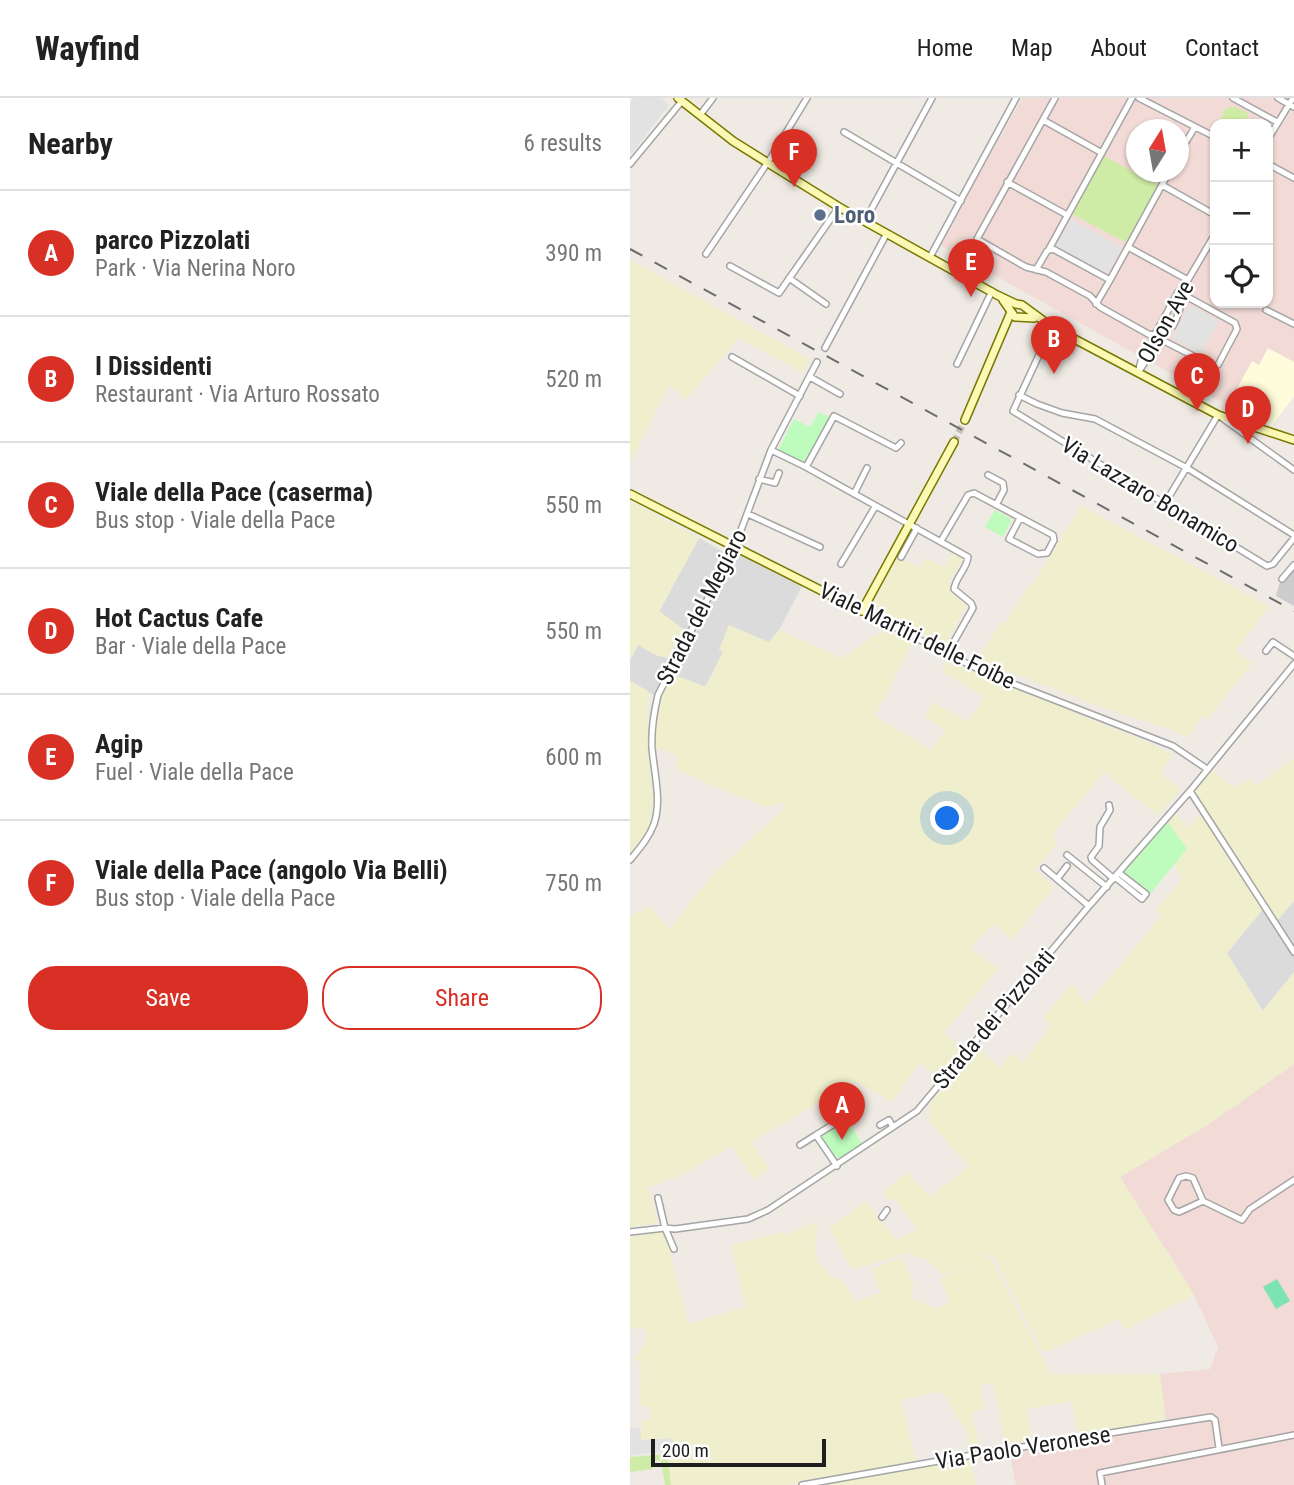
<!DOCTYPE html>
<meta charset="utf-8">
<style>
:root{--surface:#fff;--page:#f6f6f6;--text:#222;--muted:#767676;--line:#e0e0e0;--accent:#d93025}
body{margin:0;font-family:"Roboto Condensed",sans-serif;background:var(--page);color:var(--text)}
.controls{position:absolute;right:21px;top:21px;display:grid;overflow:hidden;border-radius:14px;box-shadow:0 2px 5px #0004}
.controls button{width:63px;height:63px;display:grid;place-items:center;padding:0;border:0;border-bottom:2px solid var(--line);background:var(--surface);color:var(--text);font:35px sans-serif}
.compass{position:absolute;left:496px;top:21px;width:63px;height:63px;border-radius:50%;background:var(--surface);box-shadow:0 2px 5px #0004;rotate:11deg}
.scale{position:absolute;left:21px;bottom:18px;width:175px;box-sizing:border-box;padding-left:7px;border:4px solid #1e1e1e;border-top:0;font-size:19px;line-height:24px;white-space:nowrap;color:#1e1e1e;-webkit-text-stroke:5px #fff;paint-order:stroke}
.you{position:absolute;left:318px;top:721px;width:24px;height:24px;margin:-18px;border:5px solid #fff;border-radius:50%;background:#1a73e8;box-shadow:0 0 0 10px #1a73e833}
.badge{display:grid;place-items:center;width:46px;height:46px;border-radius:50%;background:var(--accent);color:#fff;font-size:23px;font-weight:700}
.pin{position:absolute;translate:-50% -58px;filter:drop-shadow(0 2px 4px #0008)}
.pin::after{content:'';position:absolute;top:37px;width:24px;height:21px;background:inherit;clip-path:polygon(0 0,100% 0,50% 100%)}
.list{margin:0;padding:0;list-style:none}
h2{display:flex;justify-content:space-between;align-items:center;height:91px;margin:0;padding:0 28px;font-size:30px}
h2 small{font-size:23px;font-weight:400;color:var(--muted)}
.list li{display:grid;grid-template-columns:46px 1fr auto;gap:21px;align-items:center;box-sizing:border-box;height:126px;padding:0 28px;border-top:2px solid var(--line)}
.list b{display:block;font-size:26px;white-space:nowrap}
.list p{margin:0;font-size:23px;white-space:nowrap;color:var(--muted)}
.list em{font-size:23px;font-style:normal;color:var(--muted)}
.actions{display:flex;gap:14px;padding:21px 28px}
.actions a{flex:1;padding:16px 0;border:2px solid var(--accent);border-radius:28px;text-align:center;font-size:24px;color:var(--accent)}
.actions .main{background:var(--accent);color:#fff}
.icon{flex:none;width:38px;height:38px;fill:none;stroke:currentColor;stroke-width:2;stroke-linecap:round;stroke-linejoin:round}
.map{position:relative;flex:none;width:664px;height:1387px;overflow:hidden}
header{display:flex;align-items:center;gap:42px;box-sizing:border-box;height:98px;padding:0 35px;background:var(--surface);border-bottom:2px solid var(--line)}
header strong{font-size:33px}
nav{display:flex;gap:38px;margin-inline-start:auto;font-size:24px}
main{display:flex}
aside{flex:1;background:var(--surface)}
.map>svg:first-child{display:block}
.residential{fill:#dcdbdb}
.education{fill:#fffcdc}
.religious{fill:#ccc}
.military{fill:#f2dbd6;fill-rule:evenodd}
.farmland{fill:#efefcd}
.grass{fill:#cfeca6}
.park{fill:#befcbe}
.pitch{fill:#7de3b2}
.parking{fill:#e2e2e2}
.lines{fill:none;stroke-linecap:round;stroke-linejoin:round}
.secondary-tunnel{stroke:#c5c1bc;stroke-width:7;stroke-dasharray:7 3.5;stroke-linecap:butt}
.street-casing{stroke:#a5a5a5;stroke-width:8}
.secondary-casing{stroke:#787900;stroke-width:10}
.street{stroke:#fff;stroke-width:5}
.secondary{stroke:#fcf9b4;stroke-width:7}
.rail{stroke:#6c6c6c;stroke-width:2;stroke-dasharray:14 14;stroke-linecap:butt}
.service-dot{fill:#5c6f8a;stroke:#fff;stroke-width:2.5}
.labels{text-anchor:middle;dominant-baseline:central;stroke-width:5;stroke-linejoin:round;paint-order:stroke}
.service-label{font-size:23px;font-weight:bold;fill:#4e5e75;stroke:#fff;text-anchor:start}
.street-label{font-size:23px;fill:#1e1e1e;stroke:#fff}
</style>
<header>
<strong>Wayfind</strong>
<nav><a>Home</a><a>Map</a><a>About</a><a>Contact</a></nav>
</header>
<main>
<aside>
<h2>Nearby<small>6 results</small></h2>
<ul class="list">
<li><span class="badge">A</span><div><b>parco Pizzolati</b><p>Park · Via Nerina Noro</p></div><em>390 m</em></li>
<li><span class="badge">B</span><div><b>I Dissidenti</b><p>Restaurant · Via Arturo Rossato</p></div><em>520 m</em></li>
<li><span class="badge">C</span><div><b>Viale della Pace (caserma)</b><p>Bus stop · Viale della Pace</p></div><em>550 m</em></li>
<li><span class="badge">D</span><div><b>Hot Cactus Cafe</b><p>Bar · Viale della Pace</p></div><em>550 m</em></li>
<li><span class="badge">E</span><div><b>Agip</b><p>Fuel · Viale della Pace</p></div><em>600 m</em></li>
<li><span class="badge">F</span><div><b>Viale della Pace (angolo Via Belli)</b><p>Bus stop · Viale della Pace</p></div><em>750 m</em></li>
</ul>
<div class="actions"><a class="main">Save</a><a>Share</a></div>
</aside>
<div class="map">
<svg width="664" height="1387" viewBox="0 0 664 1387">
<rect width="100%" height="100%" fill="#efeae3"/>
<!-- residential -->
<path class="residential" d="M69 440 97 456 101 452 172 488 149 532 140 545 89 552 93 554 75 589 42 576 31 601 0 583V562L8 547 26 557 39 560 53 531 29 514Z
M664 803V874L633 913 597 855 635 809 645 824Z"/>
<!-- education -->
<path class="education" d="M638 250 664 264V298L642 328 603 312 598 307 622 263Z"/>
<!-- religious -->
<path class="religious" d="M664 466V508L646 498 649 487Z"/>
<!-- military -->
<path class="military" d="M392 0H664V264L638 250 629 267 622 263 598 307 310 147ZM585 26H638V205H585ZM506 32H548V74H506Z
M664 966V1387H386L379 1353 537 1331 530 1276 580 1271 588 1249 564 1197 543 1162 517 1124 490 1079 582 1024Z"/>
<!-- farmland -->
<path class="farmland" d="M0 162 180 261 174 275 109 240 55 302 39 287 0 365Z
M0 403 69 440 29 513 53 531 39 560 26 557 8 547 0 562Z
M451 408 639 508 606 553 622 565 579 619H571L557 640 542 632 474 610 348 562 371 523 376 525 398 488 401 489Z
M322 453 333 457V462L319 483 320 491 334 502 336 508 315 547 249 514 244 503 267 458 290 470 296 460 315 470Z
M99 527 139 544 149 532 212 560 253 532 282 545 245 618 301 652 316 632 295 618 302 604 338 623 355 599 312 574 316 562 526 648 543 657 530 675 550 691 528 718 474 674 423 736 427 745 405 772 424 789 382 841 363 826 341 850 368 871 314 935 333 951 309 980 290 965 262 1004 225 983 122 1044 139 1071 123 1081 102 1048 51 1077 17 1090 28 1122 26 1125 0 1129V818L19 809 40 831 84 775 156 709 152 705 136 709 81 687 45 670 49 659 25 649 26 624 31 601 42 576 76 589 93 554 89 552Z
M0 583 18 593V653L23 701 19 728 13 739 0 754Z
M664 660V803L645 825 565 693 582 672 603 689 621 681 626 688Z
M572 713 632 812 597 855 632 913 664 874V966L582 1024 490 1079 564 1197 495 1232 489 1221 415 1254 412 1252 365 1161 359 1156 353 1158 360 1159 421 1276H530L535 1319 532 1323 448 1336 442 1303 397 1311 401 1341 376 1346 363 1285 351 1287 355 1311 341 1314 350 1350 340 1352 338 1337 312 1293 270 1302 286 1363 159 1387H41L37 1356 45 1352 10 1342 12 1323 21 1320 19 1308H10L11 1263 5 1262 14 1246 18 1242 15 1231 0 1230V1136L32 1132 35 1134 58 1226 116 1209 101 1147 152 1134 154 1137 188 1123 185 1150 189 1165 202 1179 212 1181 225 1203 250 1195 241 1171 272 1159 284 1187 281 1191 284 1198 281 1200 282 1203 287 1201 305 1211 320 1204 310 1181 350 1159 314 1177 297 1162 276 1155 230 1170H221L199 1130 236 1103 263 1138 269 1142 287 1130 264 1100 260 1103 253 1095 277 1074 300 1099 339 1068 299 1023 300 1006 347 947 369 970 382 955 392 965 421 928 414 919 442 886 457 907 531 818 525 812 552 781 545 768 557 751 537 723 545 714 559 730Z
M340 1359 346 1387H187Z"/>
<!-- grass -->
<path class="grass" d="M600 9H606L619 16 614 26H588L595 11Z
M472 57 528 87 497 145 440 115Z
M37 1356 41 1387H35L31 1362 22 1363 23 1371 0 1374V1359Z"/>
<!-- park -->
<path class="park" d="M189 314 199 319 175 366 148 352 164 321 180 329Z
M365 412 382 422 373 439 355 429Z
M537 723 557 751 519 797 493 776Z
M217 1021 232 1046 209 1061 204 1057 192 1038Z"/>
<!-- pitch -->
<path class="pitch" d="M647 1181 660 1203 646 1211 633 1189Z"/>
<!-- parking -->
<path class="parking" d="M4 0H31L39 7 2 55 0 53V5Z
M441 121 492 149 477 177 425 149Z
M560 207 589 223 571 256 542 240Z
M422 236 448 250 444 257 436 250 428 249 418 256 413 272 406 270Z
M0 1330H10L11 1342 43 1340 45 1352 0 1357Z"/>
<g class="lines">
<!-- secondary-tunnel -->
<path class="secondary-tunnel" d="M324 344 335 322"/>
<defs>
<path id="street" d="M425 0 347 141 396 169 416 174 460 198 470 209 520 237 526 235
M509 0 585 39
M603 0 647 24
M648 0 664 9
M70 17 83 0
M413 22 472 55
M214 34 331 103
M638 41 663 0
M548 57 565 29
M0 66 52 3
M638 66 664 80
M377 84 437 117
M532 87 585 117
M235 123 302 0
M498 149 558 182
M419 151 502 0
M76 156 140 61 177 0
M300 159 386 0
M100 168 149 195 209 109
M406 172 417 153 423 151 480 182 466 206
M159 180 196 206
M480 182 539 74
M636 212 664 226
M422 229 383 313 637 468 643 466 664 440
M530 241 583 268 588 267 607 231 605 225 554 197
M195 250 257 135
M102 259 170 298
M327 266 362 193
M510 272 536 230 543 228C547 221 556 194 555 187
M508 275 511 263 548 194 555 187 585 136
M180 279 210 296
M389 297 407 306 432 315 465 321 557 370 664 437
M141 352 176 369 338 459C337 471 326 478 324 491L341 505 343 510 317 556
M176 369 204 318 266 350 271 345
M358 377 373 385 374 392 366 407
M129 381 145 385 149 375
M224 396 237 370
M534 407 588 317 664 372
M118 416 190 449
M311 443 338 397 344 395 423 437 424 442 417 455 408 456 379 441 390 420
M271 459 287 430
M211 466 245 409
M652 481 664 467
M232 513 358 576 543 648 577 671
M636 553 643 544 664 558
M560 693 664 854
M479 707 480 712 470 729 469 748 461 759 462 762 484 781
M437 757 477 789
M0 762C9 751 19 740 24 726 32 703 24 674 22 650 21 632 24 614 28 597L105 448 141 352 187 264
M414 770 459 808
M489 775 516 796 512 801
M485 779 512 801
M427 781 437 768
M250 1027 259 1022 263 1029
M170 1047 186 1037
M207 1068 186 1037 222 1015
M556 1078 563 1080 573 1103 549 1114 544 1112 538 1102 549 1080Z
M28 1100 35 1130 44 1151
M573 1103 612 1122 620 1111 664 1082
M252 1119 257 1112
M0 1134 35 1130 45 1131 118 1121 138 1112 287 1013 459 808 560 693 664 566
M172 1387 354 1355 581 1319 585 1322 589 1350
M472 1387 470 1375 664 1337"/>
<path id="secondary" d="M48 0 103 43 138 65 209 109 367 197 386 206 392 207 422 229
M373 202 385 219 404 220
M418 227 588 317 664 342
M335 322 381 214
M0 396 232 513 324 344"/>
</defs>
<!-- street casing -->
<use href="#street" class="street-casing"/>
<!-- secondary casing -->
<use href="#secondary" class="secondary-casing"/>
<!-- street -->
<use href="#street" class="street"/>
<!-- secondary -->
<use href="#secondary" class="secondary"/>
<!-- rail -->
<path class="rail" d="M0 151 664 513"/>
</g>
<!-- markers -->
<circle class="service-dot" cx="190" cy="117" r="7"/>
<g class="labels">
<!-- service labels -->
<g class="service-label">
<text x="204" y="117">Loro</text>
</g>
<!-- street labels -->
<g class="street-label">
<text transform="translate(536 224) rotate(-61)">Olson Ave</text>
<text transform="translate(520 397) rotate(31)">Via Lazzaro Bonamico</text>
<text transform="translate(72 509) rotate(-63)">Strada del Megiaro</text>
<text transform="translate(287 538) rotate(26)">Viale Martiri delle Foibe</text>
<text transform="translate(364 921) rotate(-50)">Strada dei Pizzolati</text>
<text transform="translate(393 1350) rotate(-9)">Via Paolo Veronese</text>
</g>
</g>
</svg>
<div class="controls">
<button>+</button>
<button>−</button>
<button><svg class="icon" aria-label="locate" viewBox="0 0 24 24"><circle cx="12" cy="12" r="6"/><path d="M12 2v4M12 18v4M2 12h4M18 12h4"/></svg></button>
</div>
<svg class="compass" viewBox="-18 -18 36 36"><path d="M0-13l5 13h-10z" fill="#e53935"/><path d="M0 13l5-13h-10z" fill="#767676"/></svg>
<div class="scale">200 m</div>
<div class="you"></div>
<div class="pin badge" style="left:212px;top:1042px">A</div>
<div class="pin badge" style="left:424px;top:276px">B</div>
<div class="pin badge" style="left:567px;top:313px">C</div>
<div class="pin badge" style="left:618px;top:346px">D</div>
<div class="pin badge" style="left:341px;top:199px">E</div>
<div class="pin badge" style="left:164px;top:89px">F</div>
</div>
</main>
